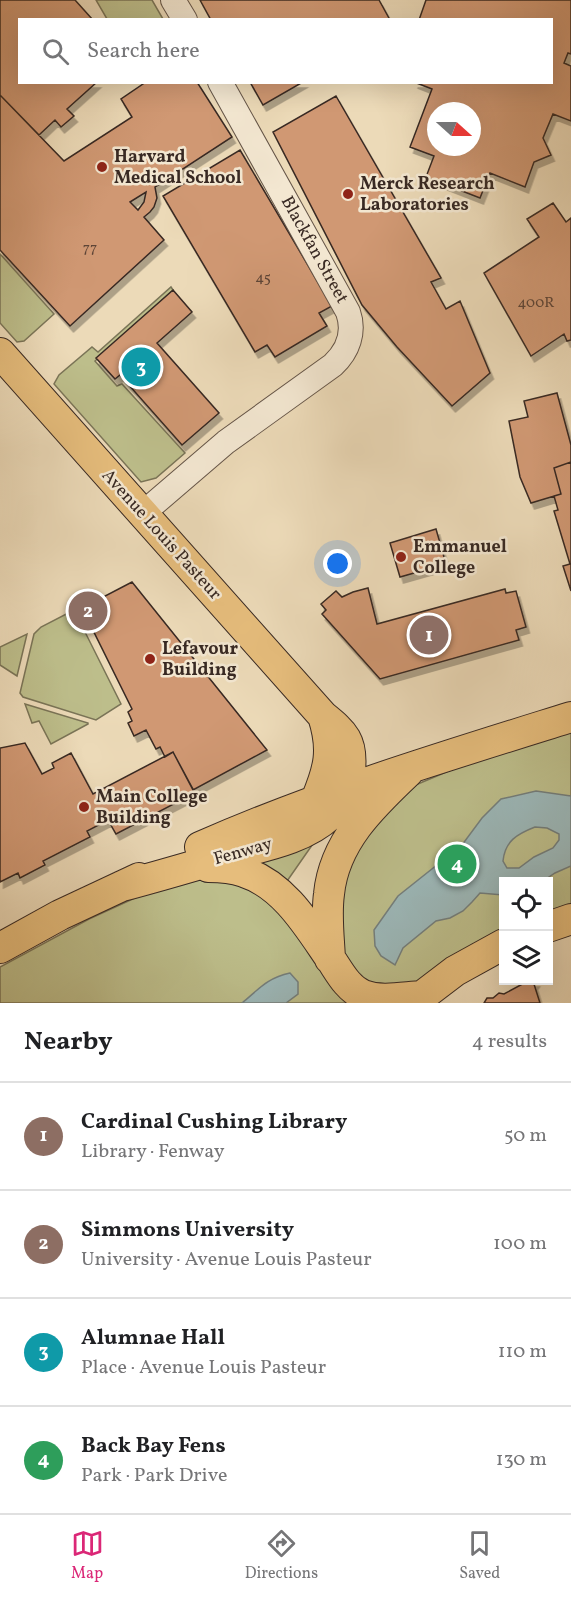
<!DOCTYPE html>
<meta charset="utf-8">
<style>
:root{--surface:#fff;--page:#f2f2f2;--text:#202124;--muted:#757577;--line:#e0e0e0;--accent:#db2777}
body{margin:0;font-family:Vollkorn,serif;background:var(--page);color:var(--text)}
.controls{position:absolute;right:18px;bottom:18px;display:grid;overflow:hidden;border-radius:0px;box-shadow:0 6px 24px #0002}
.controls button{width:54px;height:54px;display:grid;place-items:center;padding:0;border:0;border-bottom:2px solid var(--line);background:var(--surface);color:var(--text);font:30px sans-serif}
.compass{position:absolute;left:427px;top:102px;width:54px;height:54px;border-radius:50%;background:var(--surface);box-shadow:0 6px 24px #0002;rotate:111deg}
.you{position:absolute;left:338px;top:564px;width:21px;height:21px;margin:-15px;border:4px solid #fff;border-radius:50%;background:#1a73e8;box-shadow:0 0 0 9px #1a73e833}
.badge{display:grid;place-items:center;width:39px;height:39px;border-radius:50%;background:var(--accent);color:#fff;font-size:20px;font-weight:700}
.pin{position:absolute;translate:-50% -50%;border:3px solid #fff;box-shadow:0 2px 6px #0006}
.list{margin:0;padding:0;list-style:none}
h2{display:flex;justify-content:space-between;align-items:center;height:78px;margin:0;padding:0 24px;font-size:26px}
h2 small{font-size:20px;font-weight:400;color:var(--muted)}
.list li{display:grid;grid-template-columns:39px 1fr auto;gap:18px;align-items:center;box-sizing:border-box;height:108px;padding:0 24px;border-top:2px solid var(--line)}
.list b{display:block;font-size:22px;white-space:nowrap}
.list p{margin:0;font-size:20px;white-space:nowrap;color:var(--muted)}
.list em{font-size:20px;font-style:normal;color:var(--muted)}
.icon{flex:none;width:33px;height:33px;fill:none;stroke:currentColor;stroke-width:2;stroke-linecap:round;stroke-linejoin:round}
.map{position:relative;flex:none;width:571px;height:1003px;overflow:hidden}
.search{position:absolute;background:var(--surface);box-shadow:0 6px 24px #0002;left:18px;right:18px;top:18px;height:66px;display:flex;align-items:center;gap:15px;box-sizing:border-box;padding:0 21px;border-radius:0px;color:var(--muted);font-size:22px}
.sheet{height:510px;background:var(--surface)}
nav{display:flex;justify-content:space-around;align-items:center;box-sizing:border-box;height:84px;border-top:2px solid var(--line);background:var(--surface);font-size:16px;color:var(--muted)}
nav a{display:grid;justify-items:center;gap:3px}
nav .on{color:var(--accent)}
.map>svg:first-child{display:block}
.green{fill:#bdbe8b;stroke:#7a7457;stroke-width:1.5}
.water{fill:#9cb8b9;stroke:#747f7d;stroke-width:1.5;fill-rule:evenodd}
.building{fill:#d09873;stroke:#382923;stroke-width:1.5;fill-rule:evenodd;filter:url(#shadow)}
.lines{fill:none;stroke-linecap:round;stroke-linejoin:round}
.minor-casing{stroke:#655548;stroke-width:26}
.major-casing{stroke:#382923;stroke-width:32}
.minor{stroke:#f3e7d1;stroke-width:24}
.major{stroke:#e6bd7c;stroke-width:30}
.poi-dot{fill:#8f2418;stroke:#f3e7d1;stroke-width:2}
.labels{text-anchor:middle;dominant-baseline:central;stroke-width:5;stroke-linejoin:round;paint-order:stroke}
.number-label{font-size:15px;fill:#5e4537}
.poi-label{font-size:18px;font-weight:bold;fill:#382923;stroke:#f3e7d1;text-anchor:start}
.street-label{font-size:18px;fill:#382923;stroke:#f3e7d1}
</style>
<div class="map">
<svg width="571" height="1003" viewBox="0 0 571 1003">
<defs>
<filter id="shadow"><feDropShadow dx="3.5" dy="6" stdDeviation="0" flood-color="#0004"/></filter>
</defs>
<rect width="100%" height="100%" fill="#ecdab8"/>
<filter id="stains"><feTurbulence type="fractalNoise" baseFrequency=".00333" numOctaves="4"/><feColorMatrix values="0 0 0 0 .2 0 0 0 0 .09 0 0 0 0 .02 0 0 0 .5 -.17"/></filter>
<radialGradient id="worn" r=".72"><stop offset=".6" stop-color="#630" stop-opacity="0"/><stop offset="1" stop-color="#630" stop-opacity=".3"/></radialGradient>
<!-- green -->
<path class="green" d="M96 0H152L163 19H107Z
M0 254 54 314 24 341 17 342 0 323Z
M171 287 173 290 95 361 117 386 122 384 185 453 156 478 141 482 54 384 59 375 92 347 98 352Z
M74 610 121 704 96 720 23 697 20 693 34 634 41 627Z
M27 634 17 676 0 665V647Z
M25 704 88 723V724L51 744 39 721 32 723Z
M571 729V911L549 918 548 882H504L503 936 418 986H356L335 929 348 852 406 789 470 762Z
M324 828 285 884 234 861Z
M214 876 268 897 356 1003H0V967L89 919 161 886Z"/>
<!-- water -->
<path class="water" d="M536 791 571 796V866L555 873 543 881 504 882 503 895 480 893 472 902 463 911 450 918 436 921 403 948 395 965 381 956 375 946 374 930 398 896 462 845 482 818 501 799ZM535 827 547 828 559 834V840L553 848 534 857 519 868H507L503 861C505 841 517 834 535 827Z
M290 973 298 982V994L286 1003H242C259 989 267 978 290 973Z"/>
<!-- building -->
<path class="building" d="M0 0H75L93 20H20V82H97L67 109 74 116 61 127 55 120 39 135 0 95Z
M200 0H379L390 20H211Z
M426 0H571V54L568 53 564 63 571 66V121L553 114 543 138 551 155 534 162 525 187 490 173 480 198 426 177 434 156 410 147 432 89 414 82H552V20H419ZM436 111H472V147H436Z
M146 82H197L232 137 155 187 157 198 154 207 150 212 144 217 164 240 70 326 0 250V95L64 161 132 117 121 99ZM146 192 144 202 138 210 130 202Z
M250 82H303L263 105Z
M336 96 441 278 431 282 446 309 460 301 490 373 452 406 397 347 362 305 273 132Z
M240 150 332 306 319 313 327 326 275 357 267 345 255 352 163 196Z
M553 203 566 222 571 218V340L567 341 564 334 531 356 484 273 539 237 527 219Z
M173 290 192 312 157 343 219 413 182 445 120 375 115 379 96 358Z
M557 393 571 445V462L554 468 561 494 531 503 520 477 509 421 528 417 524 401Z
M571 462V591L563 566 570 564 554 511 558 510 554 496 561 494 554 468Z
M436 529 446 564 400 577 390 543Z
M132 582 267 750 193 790 173 752 165 757 160 747 156 749 146 730 134 736 128 723 132 721 128 712 132 709 82 608Z
M368 588 377 624 505 589 506 593 516 591 526 627 516 630 519 640 380 679 322 614 326 610 321 604 336 591 342 597 353 592Z
M25 743 42 774 54 768 52 763 71 753 93 794 173 752 195 793 116 834 108 820 87 831 90 837 43 861 45 865 20 878 18 873 0 882V748Z
M528 981H536L534 984 540 1003H484L487 998H493L499 993 504 994Z"/>
<g class="lines">
<defs>
<path id="minor" d="M173 0 185 20
M142 514 226 442 333 365C348 351 355 332 348 312L220 82"/>
<path id="major" d="M0 353 323 716C344 733 353 741 350 770 349 787 343 803 330 815 302 841 259 847 224 857 190 867 156 877 122 886
M316 800C329 769 334 750 323 716
M200 847C320 794 446 756 571 717
M208 867C220 867 233 868 244 872 284 885 308 926 330 958 339 971 347 988 363 995 381 1002 403 997 422 996
M548 927 571 919
M0 948 60 915 139 878
M330 959C329 937 326 915 329 894 334 842 372 806 408 772
M413 1003 455 971 504 944"/>
</defs>
<!-- minor casing -->
<use href="#minor" class="minor-casing"/>
<!-- major casing -->
<use href="#major" class="major-casing"/>
<!-- minor -->
<use href="#minor" class="minor"/>
<!-- major -->
<use href="#major" class="major"/>
</g>
<!-- markers -->
<g class="poi-dot">
<circle cx="102" cy="167" r="6"/>
<circle cx="348" cy="194" r="6"/>
<circle cx="401" cy="557" r="6"/>
<circle cx="150" cy="659" r="6"/>
<circle cx="84" cy="807" r="6"/>
</g>
<g class="labels">
<!-- number labels -->
<g class="number-label">
<text x="90" y="248">77</text>
<text x="263" y="278">45</text>
<text x="536" y="303">400R</text>
</g>
<!-- poi labels -->
<g class="poi-label">
<text x="114" y="157">Harvard<tspan x="114" dy="21">Medical School</tspan></text>
<text x="360" y="184">Merck Research<tspan x="360" dy="21">Laboratories</tspan></text>
<text x="413" y="547">Emmanuel<tspan x="413" dy="21">College</tspan></text>
<text x="162" y="649">Lefavour<tspan x="162" dy="21">Building</tspan></text>
<text x="96" y="797">Main College<tspan x="96" dy="21">Building</tspan></text>
</g>
<!-- street labels -->
<g class="street-label">
<text transform="translate(314 250) rotate(61)">Blackfan Street</text>
<text transform="translate(161 535) rotate(48)">Avenue Louis Pasteur</text>
<text transform="translate(243 852) rotate(-16)">Fenway</text>
</g>
</g>
<rect width="100%" height="100%" filter="url(#stains)"/>
<rect width="100%" height="100%" fill="url(#worn)"/>
</svg>
<div class="controls">
<button><svg class="icon" aria-label="locate" viewBox="0 0 24 24"><circle cx="12" cy="12" r="6"/><path d="M12 2v4M12 18v4M2 12h4M18 12h4"/></svg></button>
<button><svg class="icon" aria-label="layers" viewBox="0 0 24 24"><path d="M12 4l9 5-9 5-9-5zM3 14l9 5 9-5"/></svg></button>
</div>
<svg class="compass" viewBox="-18 -18 36 36"><path d="M0-13l5 13h-10z" fill="#e53935"/><path d="M0 13l5-13h-10z" fill="#757577"/></svg>
<div class="you"></div>
<div class="pin badge" style="left:429px;top:635px;background:#8d6e63">1</div>
<div class="pin badge" style="left:88px;top:611px;background:#8d6e63">2</div>
<div class="pin badge" style="left:141px;top:367px;background:#0f9aa8">3</div>
<div class="pin badge" style="left:457px;top:864px;background:#2e9e5b">4</div>
<div class="search"><svg class="icon" aria-label="search" viewBox="0 0 24 24"><circle cx="10" cy="10" r="6"/><path d="M15 15l6 6"/></svg>Search here</div>
</div>
<section class="sheet">
<h2>Nearby<small>4 results</small></h2>
<ul class="list">
<li><span class="badge" style="background:#8d6e63">1</span><div><b>Cardinal Cushing Library</b><p>Library · Fenway</p></div><em>50 m</em></li>
<li><span class="badge" style="background:#8d6e63">2</span><div><b>Simmons University</b><p>University · Avenue Louis Pasteur</p></div><em>100 m</em></li>
<li><span class="badge" style="background:#0f9aa8">3</span><div><b>Alumnae Hall</b><p>Place · Avenue Louis Pasteur</p></div><em>110 m</em></li>
<li><span class="badge" style="background:#2e9e5b">4</span><div><b>Back Bay Fens</b><p>Park · Park Drive</p></div><em>130 m</em></li>
</ul>
</section>
<nav>
<a class="on"><svg class="icon" aria-label="map" viewBox="0 0 24 24"><path d="M3 6l6-2 6 2 6-2v14l-6 2-6-2-6 2zM9 4v14M15 6v14"/></svg>Map</a>
<a><svg class="icon" aria-label="directions" viewBox="0 0 24 24"><path d="M12 3l9 9-9 9-9-9zM9 14v-3h6M13 9l2 2-2 2"/></svg>Directions</a>
<a><svg class="icon" aria-label="saved" viewBox="0 0 24 24"><path d="M7 4h10v16l-5-4-5 4z"/></svg>Saved</a>
</nav>
